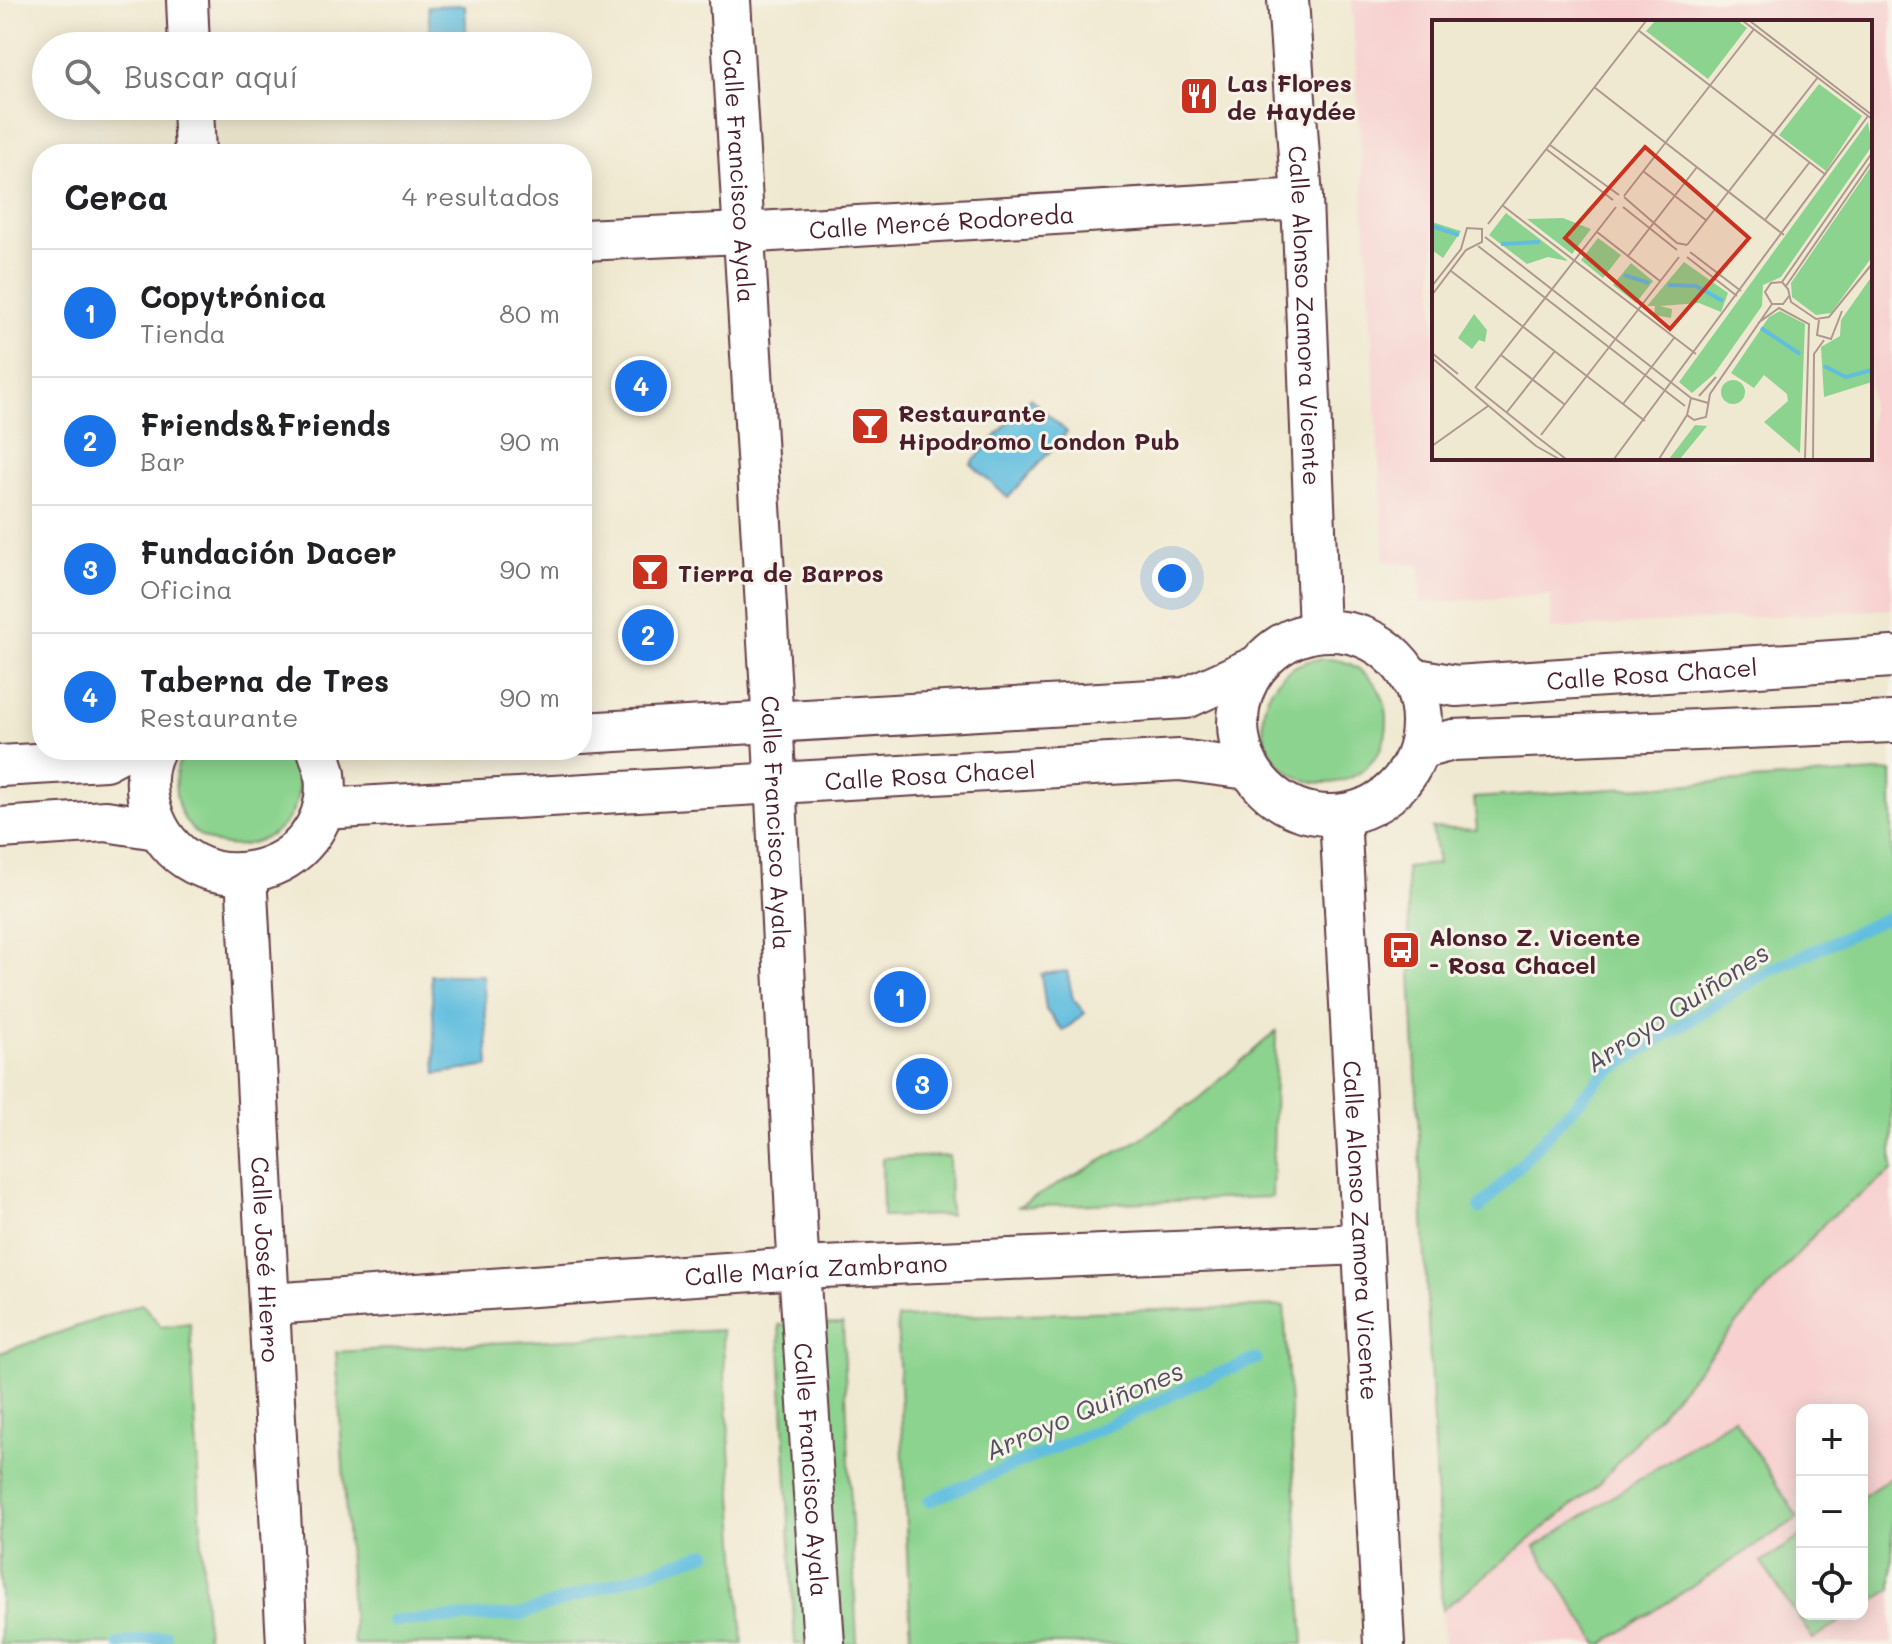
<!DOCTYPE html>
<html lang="es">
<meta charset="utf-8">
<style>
:root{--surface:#fff;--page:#f6f6f6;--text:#202124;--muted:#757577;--line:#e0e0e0;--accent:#1a73e8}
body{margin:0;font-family:Mali,sans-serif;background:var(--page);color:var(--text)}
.controls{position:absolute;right:24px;bottom:24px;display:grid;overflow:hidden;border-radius:16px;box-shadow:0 4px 20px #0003}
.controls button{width:72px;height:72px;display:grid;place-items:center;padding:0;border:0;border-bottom:2px solid var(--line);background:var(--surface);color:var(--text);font:40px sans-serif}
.you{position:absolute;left:1172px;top:578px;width:28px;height:28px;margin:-20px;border:6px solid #fff;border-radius:50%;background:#1a73e8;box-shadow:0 0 0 12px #1a73e833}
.badge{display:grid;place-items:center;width:52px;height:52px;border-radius:50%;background:var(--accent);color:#fff;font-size:26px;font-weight:700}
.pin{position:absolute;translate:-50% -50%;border:4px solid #fff;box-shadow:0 2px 8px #0006}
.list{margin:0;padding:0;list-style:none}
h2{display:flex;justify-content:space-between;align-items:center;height:104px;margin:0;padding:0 32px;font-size:34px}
h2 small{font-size:26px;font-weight:400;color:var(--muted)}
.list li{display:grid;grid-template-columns:52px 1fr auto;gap:24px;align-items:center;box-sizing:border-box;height:128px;padding:0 32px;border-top:2px solid var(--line)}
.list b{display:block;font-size:30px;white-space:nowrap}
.list p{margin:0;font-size:26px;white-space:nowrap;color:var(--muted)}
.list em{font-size:26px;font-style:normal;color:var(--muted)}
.icon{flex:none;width:44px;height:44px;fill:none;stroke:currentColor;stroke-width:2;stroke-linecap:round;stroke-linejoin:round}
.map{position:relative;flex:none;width:1892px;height:1644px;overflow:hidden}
.search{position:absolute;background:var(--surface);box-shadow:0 4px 20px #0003;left:32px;top:32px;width:560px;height:88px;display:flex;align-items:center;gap:20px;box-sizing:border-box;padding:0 28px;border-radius:44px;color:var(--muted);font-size:30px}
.panel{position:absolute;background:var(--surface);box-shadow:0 4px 20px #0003;left:32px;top:144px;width:560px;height:616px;border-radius:32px}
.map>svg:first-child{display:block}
.built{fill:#f7d0cf;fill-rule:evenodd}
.green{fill:#8bd38e;stroke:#6a795c;stroke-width:2}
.water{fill:#60bedf;stroke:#556e85;stroke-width:2}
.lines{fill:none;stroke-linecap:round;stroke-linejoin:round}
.stream{stroke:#60bedf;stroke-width:12}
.minor-casing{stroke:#633d44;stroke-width:44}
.minor{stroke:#fff;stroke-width:40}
.labels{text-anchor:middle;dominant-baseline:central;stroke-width:6;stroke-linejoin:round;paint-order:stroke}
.poi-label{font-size:24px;font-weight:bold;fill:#4a1f2b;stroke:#f7f3e8;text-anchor:start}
.street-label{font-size:24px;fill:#4a1f2b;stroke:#f7f3e8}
.water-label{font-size:26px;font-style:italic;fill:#514f61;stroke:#f7f3e8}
.inset-river{fill:none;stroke:#60bedf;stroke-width:4}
.inset-road{fill:none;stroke:#ae988f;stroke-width:2}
.view{fill:#c8321e;fill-opacity:0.15;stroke:#c8321e;stroke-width:4}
.inset-edge{fill:none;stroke:#4a1f2b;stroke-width:4}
</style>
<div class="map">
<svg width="1892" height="1644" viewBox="0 0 1892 1644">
<rect width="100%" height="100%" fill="#f7f3e8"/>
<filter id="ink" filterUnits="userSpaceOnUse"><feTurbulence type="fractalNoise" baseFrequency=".0125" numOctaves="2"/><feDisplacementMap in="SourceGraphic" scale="16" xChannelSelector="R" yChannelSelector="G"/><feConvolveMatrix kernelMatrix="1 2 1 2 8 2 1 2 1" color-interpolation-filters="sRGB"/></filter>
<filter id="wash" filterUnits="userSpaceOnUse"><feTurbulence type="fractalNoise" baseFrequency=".006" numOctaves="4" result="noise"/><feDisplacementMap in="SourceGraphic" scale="32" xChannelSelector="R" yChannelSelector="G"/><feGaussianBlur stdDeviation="1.8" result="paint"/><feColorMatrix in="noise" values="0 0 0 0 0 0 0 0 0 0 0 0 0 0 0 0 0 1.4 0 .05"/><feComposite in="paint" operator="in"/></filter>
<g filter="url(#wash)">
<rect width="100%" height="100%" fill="#f0e9d1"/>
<!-- built -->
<path class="built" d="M1352 0H1892V609L1551 629V595L1421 603 1420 565 1385 561ZM1434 22H1870V458H1434Z
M1892 1171V1644H1444L1442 1610 1598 1485 1826 1221ZM1802 1410H1862V1614H1802Z"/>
<!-- green -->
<path class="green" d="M1263 721a62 62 0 1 1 124 0a62 62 0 1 1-124 0Z
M184 750H290C333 845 199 880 178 804 173 784 175 768 184 750Z
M1892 771V1171L1826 1221 1598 1485 1442 1610 1406 867 1438 864 1432 828 1477 830 1474 798Z
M1276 1031 1272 1197 1017 1207 1137 1141 1199 1098Z
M949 1156 950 1215 883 1217 882 1158Z
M142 1304 162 1327 190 1323 207 1644H0V1353Z
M1284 1306 1304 1644H911L897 1318Z
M843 1324 857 1644H795L779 1325Z
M722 1330 743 1644H354L336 1352Z
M1734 1418 1798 1518 1603 1644H1598L1535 1547Z
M1892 1477V1589L1862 1608V1497Z
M1802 1536V1614H1852L1813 1639 1761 1562Z"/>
<!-- water -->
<path class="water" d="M465 5 467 46H431L428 6Z
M1030 398 1067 432 1008 498 971 464Z
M1067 971 1073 999 1085 1013 1063 1031 1046 1010 1041 974Z
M431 975H483L489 1066 436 1074Z"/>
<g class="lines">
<!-- stream -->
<path class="stream" d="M1480 1208 1603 1075 1768 971 1892 916
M929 1501 1114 1423 1202 1380 1256 1359
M393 1621 519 1615 707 1553
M119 1644 166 1636"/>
</g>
</g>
<g filter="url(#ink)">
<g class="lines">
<defs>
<g id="minor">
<path d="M187 0 189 46"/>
<path id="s1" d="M730 0 771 692 797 1238 824 1644"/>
<path id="s2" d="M1288 0 1302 199 1319 631"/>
<path d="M193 106 195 154"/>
<path id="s3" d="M582 240 742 233 1302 199"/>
<circle cx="1330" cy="723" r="92"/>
<path id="s4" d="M1411 678 1456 686 1892 657"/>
<path d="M582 733 1186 698 1257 666"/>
<path d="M1419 749 1453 740 1892 722"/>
<path d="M154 750C145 768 145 791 151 810 185 916 338 878 325 774 324 766 320 757 318 750"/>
<path d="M0 766 105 760 124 750"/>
<path id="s5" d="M323 809 1179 760 1248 769"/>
<path id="s6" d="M1340 815 1384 1644"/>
<path d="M0 828 106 821 157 829"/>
<path id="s7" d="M246 874 287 1644"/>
<path id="s8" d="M269 1304 799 1268 1362 1244"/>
</g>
</defs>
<!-- minor casing -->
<use href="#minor" class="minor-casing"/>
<!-- minor -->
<use href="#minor" class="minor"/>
</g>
</g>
<!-- icons -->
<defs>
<symbol id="restaurant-square" viewBox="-11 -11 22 22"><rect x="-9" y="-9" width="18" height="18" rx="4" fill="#c8321e" stroke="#f7f3e8"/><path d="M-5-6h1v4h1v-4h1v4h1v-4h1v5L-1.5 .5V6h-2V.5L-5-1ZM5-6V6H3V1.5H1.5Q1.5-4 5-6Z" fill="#fff"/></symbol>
<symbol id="bar-square" viewBox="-11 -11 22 22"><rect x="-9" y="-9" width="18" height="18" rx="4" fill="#c8321e" stroke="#f7f3e8"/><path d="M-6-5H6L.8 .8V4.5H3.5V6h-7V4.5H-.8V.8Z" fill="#fff"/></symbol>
<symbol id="bus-square" viewBox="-11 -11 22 22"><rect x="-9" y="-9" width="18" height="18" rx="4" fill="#c8321e" stroke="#f7f3e8"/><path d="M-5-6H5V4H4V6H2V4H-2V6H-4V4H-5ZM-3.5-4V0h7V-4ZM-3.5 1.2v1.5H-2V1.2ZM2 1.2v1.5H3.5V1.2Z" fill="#fff"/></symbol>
</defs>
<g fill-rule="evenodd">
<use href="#restaurant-square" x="1177" y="74" width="44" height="44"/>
<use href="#bar-square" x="848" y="404" width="44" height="44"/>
<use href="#bar-square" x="628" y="550" width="44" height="44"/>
<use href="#bus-square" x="1379" y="928" width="44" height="44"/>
</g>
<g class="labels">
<!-- poi labels -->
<g class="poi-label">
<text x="1227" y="82">Las Flores<tspan x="1227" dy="28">de Haydée</tspan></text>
<text x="898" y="412">Restaurante<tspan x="898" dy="28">Hipodromo London Pub</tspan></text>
<text x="678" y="572">Tierra de Barros</text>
<text x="1429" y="936">Alonso Z. Vicente<tspan x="1429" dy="28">- Rosa Chacel</tspan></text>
</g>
<!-- street labels -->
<g class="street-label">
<text stroke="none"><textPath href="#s1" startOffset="176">Calle Francisco Ayala</textPath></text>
<text stroke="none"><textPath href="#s3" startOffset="360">Calle Mercé Rodoreda</textPath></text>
<text stroke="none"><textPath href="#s2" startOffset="316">Calle Alonso Zamora Vicente</textPath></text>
<text stroke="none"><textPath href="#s4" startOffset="242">Calle Rosa Chacel</textPath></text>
<text stroke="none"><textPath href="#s5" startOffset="608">Calle Rosa Chacel</textPath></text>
<text stroke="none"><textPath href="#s1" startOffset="824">Calle Francisco Ayala</textPath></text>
<text stroke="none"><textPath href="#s6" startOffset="416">Calle Alonso Zamora Vicente</textPath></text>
<text stroke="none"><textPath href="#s7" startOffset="386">Calle José Hierro</textPath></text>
<text stroke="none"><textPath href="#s8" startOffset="548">Calle María Zambrano</textPath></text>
<text stroke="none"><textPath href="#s1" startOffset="1472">Calle Francisco Ayala</textPath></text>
</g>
<!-- water labels -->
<g class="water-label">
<text transform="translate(1677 1007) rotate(-33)">Arroyo Quiñones</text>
<text transform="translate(1084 1410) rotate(-23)">Arroyo Quiñones</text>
</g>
</g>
<!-- overview -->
<g transform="translate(1432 20)">
<rect width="440" height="440" fill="#f0e9d1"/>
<path d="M223 1H306L315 8 276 59 214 11ZM387 64 430 96 394 151 347 115ZM436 102 440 126 349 257 331 265 330 286 282 354 260 373 247 362ZM440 145V237L399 293 384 295 360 277 359 263ZM74 193 135 240V241L116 237 95 244 57 215ZM131 198 159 209 140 234 95 199ZM0 202 29 211 11 238 0 230ZM166 218 189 235 171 258 149 240ZM252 242 296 273 289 292 267 283 228 286 240 289 239 298 222 295 223 286H215ZM199 243 221 261 204 283 181 265ZM440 256V362L392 377 389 327 408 316 409 300ZM348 291 373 304 368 433 332 402 356 381 355 374 332 355 322 368 299 353 337 297ZM42 294 55 310 53 322 47 320 40 329 26 318ZM289 372a12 12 0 1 1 24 0a12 12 0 1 1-24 0ZM263 405 275 406 248 439H237Z" fill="#8bd38e"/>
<path class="inset-river" d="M0 206 27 215M69 224 108 222M192 255 217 263M236 265 264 266 291 281M329 308 368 334M392 346 414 357 440 350"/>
<path class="inset-road" d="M311 1 440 99M318 1 440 95M206 10 394 155M162 67 352 215M118 125 187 175M114 129 181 180M211 151 275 201M192 176 322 9M192 177 245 223 255 225M70 185 264 334M191 187 245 230M333 200 377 143M56 204 214 1M165 212 228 261M53 217 259 378M255 225 386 57M46 226 253 386M258 232 309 271M196 236 265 147M255 237 305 276M19 251 213 401M350 262 440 133M0 266 29 229 35 208 50 209V222L34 230 0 275M354 266 440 141M357 276 351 284H340L333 272 339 263 350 262 356 269 359 282 384 299 397 297 440 244M387 300 385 315 399 319 410 291M326 303 347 288 377 304 373 439M0 333 26 354M69 335 132 384M0 338 104 426 127 439M43 368 184 187M44 368 104 416M267 376 284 357M276 383 259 378 255 395 262 400 274 397 278 374 340 284M191 384 242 318M75 392 123 331M109 415 247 237M104 416 134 439M0 426 56 386M182 439 436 96M227 439 255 395M381 439 382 334 392 320"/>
<path class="view" d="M213 127 317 218 238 309 133 218Z"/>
<rect width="440" height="440" class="inset-edge"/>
</g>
</svg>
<div class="controls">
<button>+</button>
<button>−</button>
<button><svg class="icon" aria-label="locate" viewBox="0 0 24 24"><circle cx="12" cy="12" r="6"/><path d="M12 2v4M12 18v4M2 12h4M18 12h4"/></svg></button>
</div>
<div class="you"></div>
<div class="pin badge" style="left:900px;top:997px">1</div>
<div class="pin badge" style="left:648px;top:635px">2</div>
<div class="pin badge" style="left:922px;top:1084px">3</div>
<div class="pin badge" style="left:641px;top:386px">4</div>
<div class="search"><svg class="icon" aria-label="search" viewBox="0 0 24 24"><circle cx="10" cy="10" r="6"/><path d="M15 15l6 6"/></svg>Buscar aquí</div>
<section class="panel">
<h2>Cerca<small>4 resultados</small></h2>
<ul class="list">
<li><span class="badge">1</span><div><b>Copytrónica</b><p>Tienda</p></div><em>80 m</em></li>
<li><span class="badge">2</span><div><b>Friends&amp;Friends</b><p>Bar</p></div><em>90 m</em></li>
<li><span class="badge">3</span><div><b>Fundación Dacer</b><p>Oficina</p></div><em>90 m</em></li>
<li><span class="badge">4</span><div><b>Taberna de Tres</b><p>Restaurante</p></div><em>90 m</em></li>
</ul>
</section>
</div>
